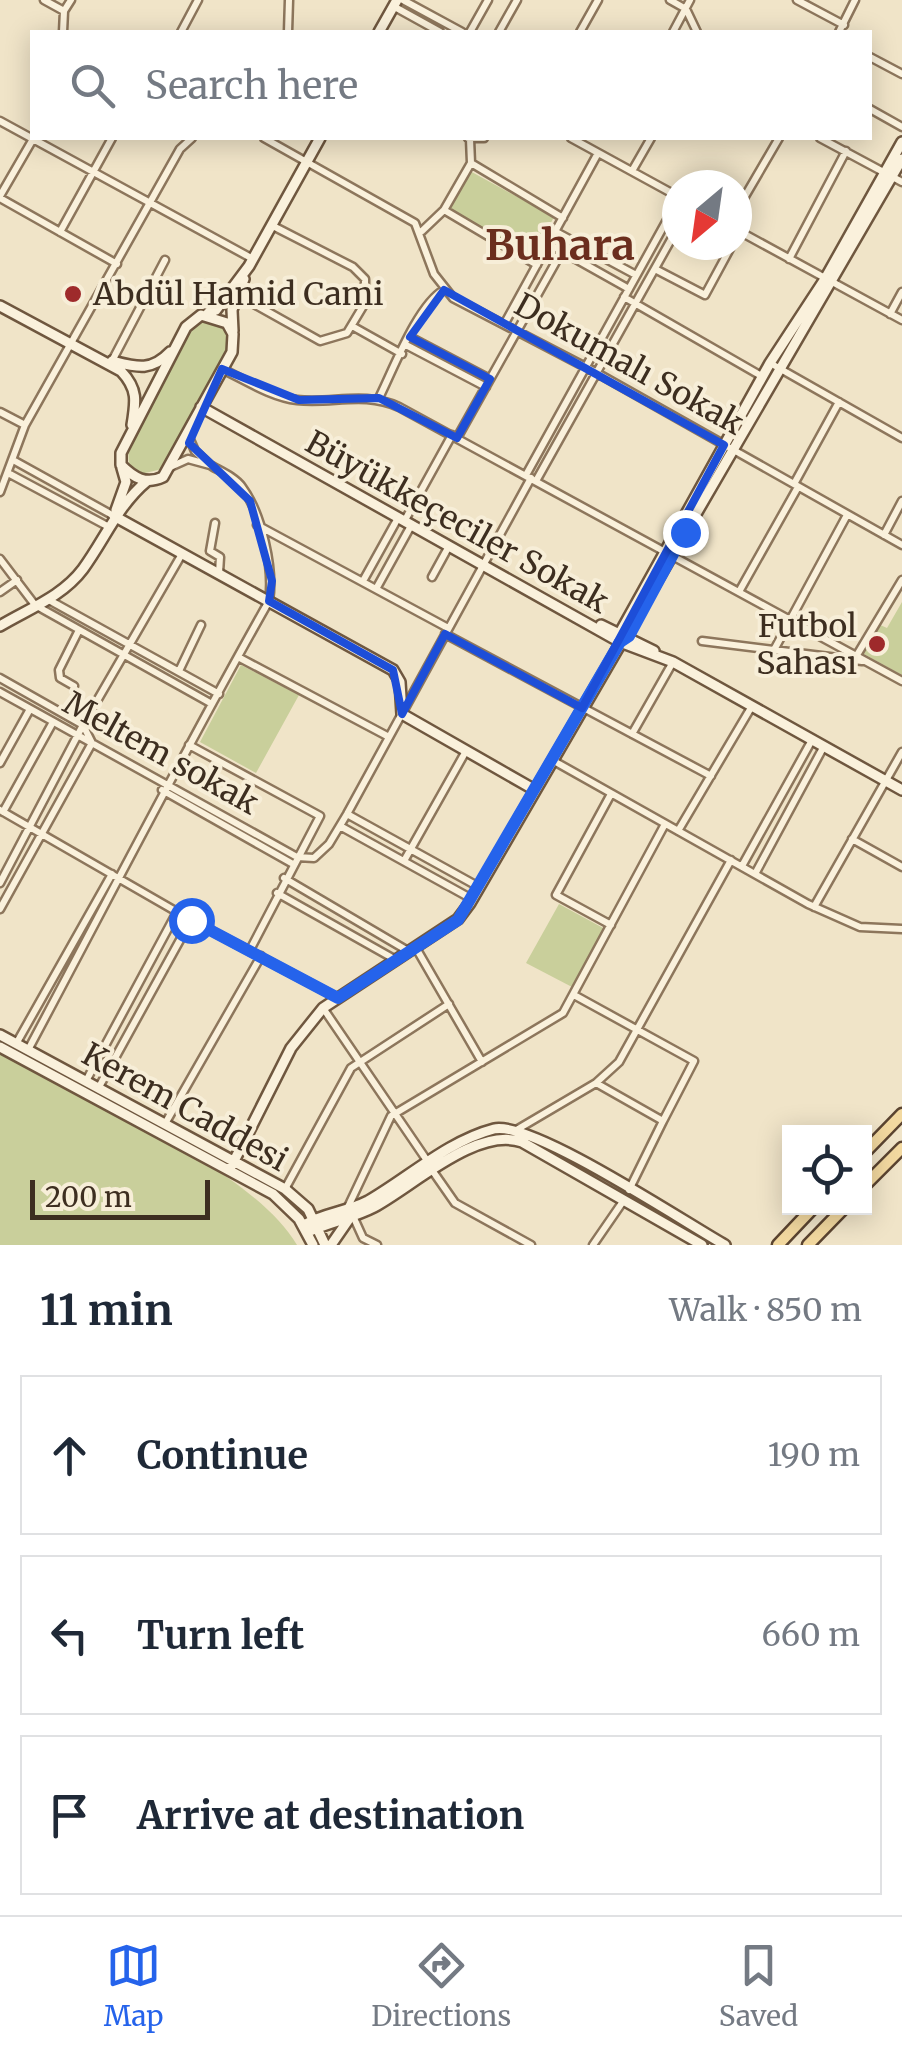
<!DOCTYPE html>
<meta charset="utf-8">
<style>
:root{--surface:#fff;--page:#f2f2f3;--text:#1f2937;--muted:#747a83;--line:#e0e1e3;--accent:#2563eb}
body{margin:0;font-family:Merriweather,serif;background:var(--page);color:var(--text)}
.controls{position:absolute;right:30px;bottom:30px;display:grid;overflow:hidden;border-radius:0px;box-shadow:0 5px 25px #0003}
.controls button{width:90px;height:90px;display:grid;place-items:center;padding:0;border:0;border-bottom:2px solid var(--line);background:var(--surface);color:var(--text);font:50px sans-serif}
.compass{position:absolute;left:662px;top:170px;width:90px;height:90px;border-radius:50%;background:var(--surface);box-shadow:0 5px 25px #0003;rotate:209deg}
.scale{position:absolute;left:30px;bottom:25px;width:180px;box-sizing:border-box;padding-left:10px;border:5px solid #3d2e20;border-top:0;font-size:28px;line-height:35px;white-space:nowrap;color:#3d2e20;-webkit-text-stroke:8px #f7eed8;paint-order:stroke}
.stop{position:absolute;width:30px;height:30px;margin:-22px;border:8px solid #2563eb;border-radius:50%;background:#fff}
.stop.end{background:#2563eb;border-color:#fff;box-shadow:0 2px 10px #0008}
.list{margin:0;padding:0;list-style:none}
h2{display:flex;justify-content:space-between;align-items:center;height:130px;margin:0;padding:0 40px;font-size:42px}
h2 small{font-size:32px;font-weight:400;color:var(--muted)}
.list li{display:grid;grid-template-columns:65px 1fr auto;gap:30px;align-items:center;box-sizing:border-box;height:160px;margin:0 20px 20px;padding:0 20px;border:2px solid var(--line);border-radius:0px}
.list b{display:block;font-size:38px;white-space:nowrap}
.list em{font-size:32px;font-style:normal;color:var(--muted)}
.icon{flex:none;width:55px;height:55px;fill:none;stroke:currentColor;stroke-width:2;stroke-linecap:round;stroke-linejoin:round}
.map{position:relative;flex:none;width:902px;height:1245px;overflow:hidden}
.search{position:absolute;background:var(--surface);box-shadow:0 5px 25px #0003;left:30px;right:30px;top:30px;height:110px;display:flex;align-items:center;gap:25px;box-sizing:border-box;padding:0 35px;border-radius:0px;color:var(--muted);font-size:38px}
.sheet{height:670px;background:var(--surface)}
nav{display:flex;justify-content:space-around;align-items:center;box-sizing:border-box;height:140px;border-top:2px solid var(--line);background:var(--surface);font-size:28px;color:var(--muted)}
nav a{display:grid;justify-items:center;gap:5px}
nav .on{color:var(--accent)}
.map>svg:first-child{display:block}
.green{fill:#c9cf9b}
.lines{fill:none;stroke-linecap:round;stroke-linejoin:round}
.street-casing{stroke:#8d765c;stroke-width:11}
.secondary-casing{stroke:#6f573f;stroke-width:14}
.primary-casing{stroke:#5b4430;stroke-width:15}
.street{stroke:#faf1dc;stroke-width:6}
.secondary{stroke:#faf1dc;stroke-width:9}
.primary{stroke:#f3d9a0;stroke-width:10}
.route{stroke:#2563eb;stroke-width:12}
.marked{fill:none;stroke:#1d4ed8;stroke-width:8;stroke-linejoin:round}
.poi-dot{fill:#9e2a2b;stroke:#f7eed8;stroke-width:4}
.labels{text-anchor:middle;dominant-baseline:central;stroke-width:8;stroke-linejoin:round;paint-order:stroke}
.poi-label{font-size:32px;fill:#3d2e20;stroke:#f7eed8;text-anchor:start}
.street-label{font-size:32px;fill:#3d2e20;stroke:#f7eed8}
.district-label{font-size:42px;font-weight:bold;fill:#6b2e1e;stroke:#f7eed8}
</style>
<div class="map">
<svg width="902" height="1245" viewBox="0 0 902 1245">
<rect width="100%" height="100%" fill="#f0e4c8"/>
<!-- green -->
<path class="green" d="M470 171 554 217 533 256 449 210Z
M201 322H215L225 331 228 346 162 469 141 474 129 467 128 446 190 330Z
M902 602V675L862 653 878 624 887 628Z
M241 665 299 695 256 773 200 742Z
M559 904 605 929 572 987 526 963Z
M0 1053C81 1097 252 1168 297 1245H0Z"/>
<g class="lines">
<defs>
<path id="street" d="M44 0 64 11
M403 0 462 32
M670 0 686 9 697 32
M797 0 844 25
M393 6 440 32
M63 32 64 11 71 0
M181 32 198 0
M288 32 289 0
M470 32 488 0
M499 32 517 0
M580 32 598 0
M673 32 690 0
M839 32 855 0
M870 57 902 74
M870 109 902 127
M0 121 253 259
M264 138 415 223 434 274 453 298 597 373 902 545
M468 138H484
M571 138 677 196
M820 138 902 182
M470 139 471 163 563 218
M632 171 651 138
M0 196 33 139
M0 198 117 264
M444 210 537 265
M737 210 779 138
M737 230 902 320
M422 231 444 210 471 163
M60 232 112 138
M556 232 636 275
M549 244 629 289
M789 259 846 151
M655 269 705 295 732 245
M238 295 320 341 347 333 365 303V279L353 267 273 226
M624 297 763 377
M890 314 902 292
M505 323 598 153
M352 326 402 354
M410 337 490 379
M406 345 486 387
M112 361 165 260
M770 363 902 438
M222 369C245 380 271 397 297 400 333 404 364 391 399 407L902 681
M379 398C393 370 418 304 444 290
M0 412 25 425
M457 438 562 251
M13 460 114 516
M168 468 188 459 210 465 195 451 188 435
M8 473 109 527
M526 475 677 202
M536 481 677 229
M794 484 839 402
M0 492 25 425 180 149 192 138
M405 520 452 435
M215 523 210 551 220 557 219 573
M257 525 448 628
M884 535 902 501
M0 559 35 605 212 704
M432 577 449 546
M363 581 398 518
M376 589 412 524
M740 590 798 487
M0 592 17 580
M49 600 219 694
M445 634 711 776
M702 641 862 661
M774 650 847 515
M857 655 902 580
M238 657 389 737
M179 671 201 625
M0 678 83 725 0 883
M74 686 60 678 59 670 79 630
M0 692 297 857 314 858 329 844 347 814 531 478
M632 734 673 662
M189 745 320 816 250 950
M552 760 808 904 860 927 902 929
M0 763 30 709
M162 790 293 864
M611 794 556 895 611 925
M0 810 191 920 338 998
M3 812 53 722
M347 814 479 887
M340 826 472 899
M678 831 752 706
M852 839 902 867
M404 861 466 751
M742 866 812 740
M755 874 824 746
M284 878 408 951
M277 893 396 960
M814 907 902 752
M0 909 92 743 83 725 182 554
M416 948 482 1062
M574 995 694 1061 663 1121 596 1083
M323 1008 428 1162
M16 1044 112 874
M28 1050C108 900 185 749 269 601 274 569 262 514 242 487 235 477 220 471 210 465
M86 1081 177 912
M99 1087 191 920
M166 1122 261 956
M518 1129 596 1083 619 1062 731 860
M432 1170 455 1203 531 1245
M285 1189 351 1068 449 1004
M629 1190 663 1121
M347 1209 391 1116 563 1013 665 824
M353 1216 363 1238 377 1245
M593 1245 624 1200"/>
<path id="secondary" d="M379 32 397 0
M0 306 121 371C138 389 136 401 132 425
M208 313 216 310 249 266 320 138
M201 315 227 323 233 334 232 352 163 477C146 485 134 478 121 465V453L186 327Z
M233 331 232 310 244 279
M112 361C136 367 151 372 170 352
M201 407 620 642 673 662 902 790
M116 510 126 482 122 468
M114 516 393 670 400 682 402 714 535 790
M601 625 654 651
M0 626C28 609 62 597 83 569 105 539 118 505 147 481
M620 642 621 631 770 363 825 279 902 142
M0 1035 285 1189 308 1209 325 1245
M0 1047 273 1194 299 1219 313 1245
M230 1169 291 1048 323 1008 458 919 470 903 902 159
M304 1225C323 1213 347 1212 368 1201 408 1178 448 1141 494 1129 531 1120 684 1222 725 1245
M308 1232C329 1222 353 1218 374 1207 413 1186 477 1126 522 1142L702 1245
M331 1245 349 1219"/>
<path id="primary" d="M864 1153 902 1114
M864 1186 902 1148
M778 1245 813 1208
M808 1245 844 1208"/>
</defs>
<!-- street casing -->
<use href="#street" class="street-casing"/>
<!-- secondary casing -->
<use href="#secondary" class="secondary-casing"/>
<!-- primary casing -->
<use href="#primary" class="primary-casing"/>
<!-- street -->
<use href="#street" class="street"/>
<!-- secondary -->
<use href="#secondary" class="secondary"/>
<!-- primary -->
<use href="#primary" class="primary"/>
</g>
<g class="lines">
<!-- route -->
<path class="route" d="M191 920 338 998 458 920 620 642 629 636 685 532"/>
</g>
<!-- marked area -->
<path class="marked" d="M444 290 724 445 582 708 445 634 402 714 393 670 269 601 272 581 250 501 189 443 222 369 299 400 379 398 457 438 490 379 410 337Z"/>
<!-- markers -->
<g class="poi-dot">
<circle cx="73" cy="294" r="10"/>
<circle cx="877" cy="644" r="10"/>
</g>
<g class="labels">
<!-- poi labels -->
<g class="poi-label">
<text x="93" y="294">Abdül Hamid Cami</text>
<text x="857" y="626" text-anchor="end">Futbol<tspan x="857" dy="37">Sahası</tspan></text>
</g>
<!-- street labels -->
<g class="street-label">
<text transform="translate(629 364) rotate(29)">Dokumalı Sokak</text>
<text transform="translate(457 522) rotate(29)">Büyükkeçeciler Sokak</text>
<text transform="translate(161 753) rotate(29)">Meltem sokak</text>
<text transform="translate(185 1107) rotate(29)">Kerem Caddesi</text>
</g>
<!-- district labels -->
<g class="district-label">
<text x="560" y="245">Buhara</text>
</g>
</g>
</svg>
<div class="controls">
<button><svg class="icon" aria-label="locate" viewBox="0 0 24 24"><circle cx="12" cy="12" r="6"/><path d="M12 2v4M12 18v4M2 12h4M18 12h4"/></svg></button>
</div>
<svg class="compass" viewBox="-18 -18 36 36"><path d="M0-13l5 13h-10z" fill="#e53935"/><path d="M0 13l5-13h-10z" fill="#747a83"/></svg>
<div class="scale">200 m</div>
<div class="stop" style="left:191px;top:920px"></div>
<div class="stop end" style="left:685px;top:532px"></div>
<div class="search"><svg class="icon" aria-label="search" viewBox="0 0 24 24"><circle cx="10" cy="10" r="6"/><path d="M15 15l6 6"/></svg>Search here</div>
</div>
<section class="sheet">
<h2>11 min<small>Walk · 850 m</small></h2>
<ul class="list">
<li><svg class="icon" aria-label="ahead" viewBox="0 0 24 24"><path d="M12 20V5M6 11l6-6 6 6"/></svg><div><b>Continue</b></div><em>190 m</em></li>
<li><svg class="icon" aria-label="left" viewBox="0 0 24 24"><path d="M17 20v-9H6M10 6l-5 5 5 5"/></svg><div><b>Turn left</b></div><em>660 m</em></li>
<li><svg class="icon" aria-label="arrive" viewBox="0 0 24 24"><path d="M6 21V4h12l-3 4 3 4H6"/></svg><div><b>Arrive at destination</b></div></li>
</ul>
</section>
<nav>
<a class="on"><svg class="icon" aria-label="map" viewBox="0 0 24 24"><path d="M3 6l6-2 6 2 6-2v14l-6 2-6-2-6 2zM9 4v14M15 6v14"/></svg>Map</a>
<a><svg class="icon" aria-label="directions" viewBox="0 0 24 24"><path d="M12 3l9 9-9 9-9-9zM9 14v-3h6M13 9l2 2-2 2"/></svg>Directions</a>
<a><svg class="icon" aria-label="saved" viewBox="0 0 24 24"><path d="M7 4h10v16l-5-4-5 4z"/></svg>Saved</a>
</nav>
